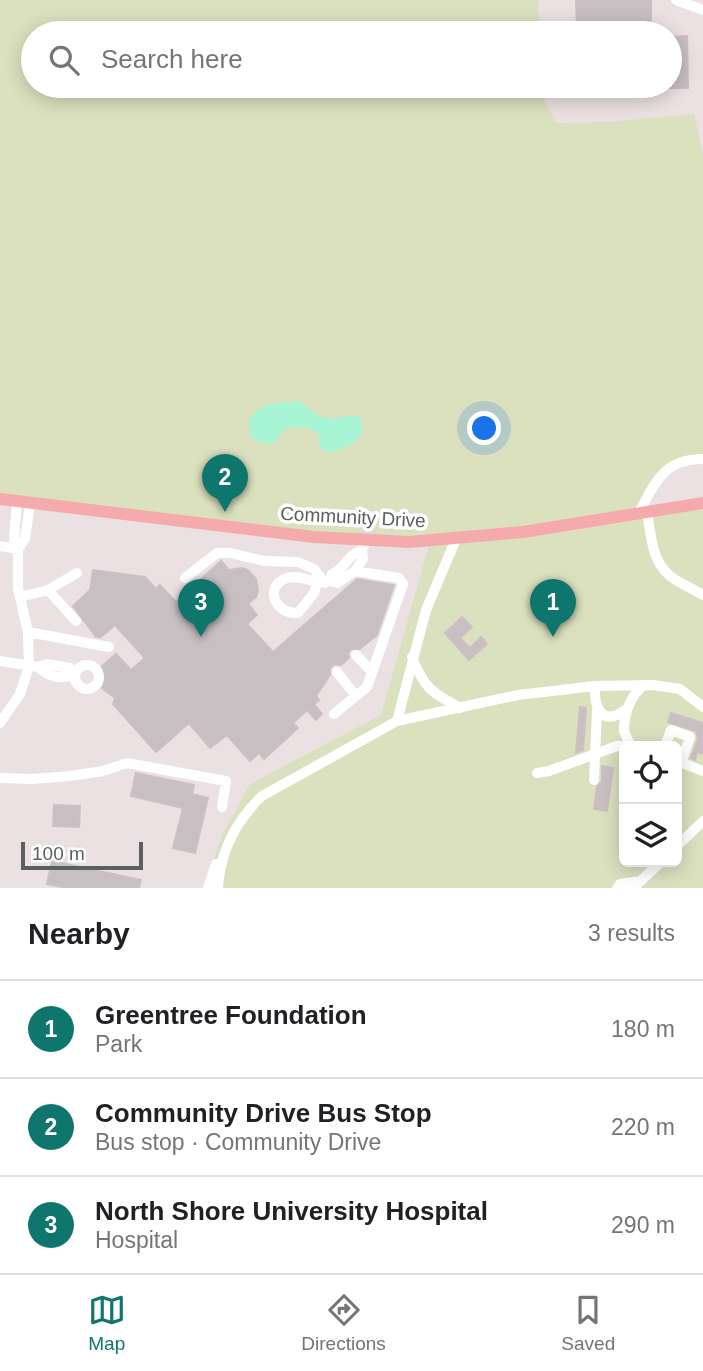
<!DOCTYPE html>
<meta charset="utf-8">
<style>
:root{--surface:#fff;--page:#f2f2f2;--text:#202124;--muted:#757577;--line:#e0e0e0;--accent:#0f766e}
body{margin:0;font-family:Helvetica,sans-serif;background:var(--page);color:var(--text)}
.controls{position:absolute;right:21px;bottom:21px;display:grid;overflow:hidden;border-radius:10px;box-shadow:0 4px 18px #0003}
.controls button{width:63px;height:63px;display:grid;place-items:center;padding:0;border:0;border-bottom:2px solid var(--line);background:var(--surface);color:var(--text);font:35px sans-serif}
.scale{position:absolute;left:21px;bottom:18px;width:122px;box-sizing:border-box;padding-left:7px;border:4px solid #59605e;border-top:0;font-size:19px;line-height:24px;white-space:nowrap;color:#59605e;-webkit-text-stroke:5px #fff;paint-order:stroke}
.you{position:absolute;left:485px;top:429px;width:24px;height:24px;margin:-18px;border:5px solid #fff;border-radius:50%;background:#1a73e8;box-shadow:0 0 0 10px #1a73e833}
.badge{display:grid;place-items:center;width:46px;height:46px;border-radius:50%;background:var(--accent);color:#fff;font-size:23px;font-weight:700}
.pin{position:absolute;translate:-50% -58px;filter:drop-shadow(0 2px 4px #0008)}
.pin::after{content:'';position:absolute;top:37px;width:24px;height:21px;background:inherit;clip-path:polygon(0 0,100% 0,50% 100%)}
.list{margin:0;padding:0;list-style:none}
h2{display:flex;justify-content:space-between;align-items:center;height:91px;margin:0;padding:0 28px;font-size:30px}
h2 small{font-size:23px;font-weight:400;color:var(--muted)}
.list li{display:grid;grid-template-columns:46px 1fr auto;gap:21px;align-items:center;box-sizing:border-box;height:98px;padding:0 28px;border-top:2px solid var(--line)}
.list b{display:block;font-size:26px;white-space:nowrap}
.list p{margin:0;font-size:23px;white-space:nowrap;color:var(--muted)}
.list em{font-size:23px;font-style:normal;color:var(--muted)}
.icon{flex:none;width:38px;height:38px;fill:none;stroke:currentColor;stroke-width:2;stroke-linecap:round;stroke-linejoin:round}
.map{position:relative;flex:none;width:703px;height:888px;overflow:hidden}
.search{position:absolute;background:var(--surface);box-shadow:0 4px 18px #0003;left:21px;right:21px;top:21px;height:77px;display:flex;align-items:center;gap:18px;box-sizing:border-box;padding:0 24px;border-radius:38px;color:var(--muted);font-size:26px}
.sheet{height:385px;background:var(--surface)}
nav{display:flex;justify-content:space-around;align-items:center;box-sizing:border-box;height:98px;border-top:2px solid var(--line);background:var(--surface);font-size:19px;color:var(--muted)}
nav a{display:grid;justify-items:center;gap:4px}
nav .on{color:var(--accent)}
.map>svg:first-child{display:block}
.green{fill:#dbe0bf;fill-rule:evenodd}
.water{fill:#a7f5d4}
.building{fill:#c8bfc2;stroke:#cec0c2;stroke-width:2}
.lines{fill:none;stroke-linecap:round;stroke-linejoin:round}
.minor{stroke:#fff;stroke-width:10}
.major{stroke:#f5abac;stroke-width:12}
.labels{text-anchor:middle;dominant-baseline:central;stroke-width:7;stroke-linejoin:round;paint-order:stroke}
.street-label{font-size:19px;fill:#59605e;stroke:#fff}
</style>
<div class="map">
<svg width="703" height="888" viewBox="0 0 703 888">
<rect width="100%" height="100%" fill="#ebe1e2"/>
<!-- green -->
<path class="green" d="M0 0H538L540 33H33V86H543L544 100 557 123 606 122 694 114 703 154V458L661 474 631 513 703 501V888H204L223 833 250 784 381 715 431 538 361 539 0 499ZM624 746H677V862H624Z"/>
<!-- water -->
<path class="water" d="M300 401C323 424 328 418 358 415L362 421V433L351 445 328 453 321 448 317 432C308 429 299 425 289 428 271 433 283 454 252 438L248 422C260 400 277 404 300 401Z"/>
<!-- building -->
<path class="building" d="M576 0H651V33H577Z
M687 36 688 88H670V37Z
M221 561 229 570 242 568 248 570 256 579 258 591 256 597 248 604 257 615 247 624 273 652 357 579 394 585 377 635 360 649H351L348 653 349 658 341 665 335 664 330 668V675L316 696 319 700 314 704 322 714 316 720 307 710 293 723 298 728 264 759 259 753 250 761 227 735 210 748 189 723 156 752 113 704 115 698 102 688 105 677 100 668 116 654 131 670 145 658 115 625 101 637H96L73 606 90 590 93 570 145 577 156 589 160 585 176 602Z
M462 617 472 627 460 638 470 648 481 637 487 644 469 660 445 633Z
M580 707 586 708 583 750 576 753Z
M671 713 703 723V754L697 752 695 760 691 758 698 739 696 731 668 722Z
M602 766 613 768 607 811 594 809 597 787 602 781Z
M136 773 194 785 192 794 208 798 195 853 173 848 183 808 131 796Z
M54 805 80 806 79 827 53 826Z
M52 861 141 880 139 888H67L47 884Z"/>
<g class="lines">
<!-- minor -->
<path class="minor" d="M676 0 703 10
M647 512C651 534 651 559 669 575 678 583 692 588 703 595
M639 513C655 482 664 459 703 459
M0 546 18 549
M18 549 25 539 30 503
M362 550C344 557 348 567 332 574L330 581 337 583 355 571 363 559 362 550 366 541
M185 578 217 553H230L264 561 298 562 314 569 325 583
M317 584 314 593 298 613C275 615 263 586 287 578 302 574 312 584 326 582
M48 590 77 573
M20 597 48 590 76 621
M28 632 109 647
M356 655 372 672
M412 657C424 688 431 692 460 708
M0 661 38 667 47 664 70 668 74 674
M75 677a12 12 0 1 1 24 0a12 12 0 1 1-24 0Z
M38 667C48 677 63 680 75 674
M337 672 356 696
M595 686C594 712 604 727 628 708
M334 714 367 687 403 584 399 578 355 571
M397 721 426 610 456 539
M0 723 20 694 29 666 28 632 18 589V549L14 540 17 501
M631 746C629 742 625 735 624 730 624 714 631 693 645 685
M665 746 671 730 690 737 681 763
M677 761 703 771
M537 773 549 771 617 746H627
M0 778 32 779 70 776 103 771 127 763 226 781 222 807
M594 780 597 710
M677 846 703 821
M208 888 216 864
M218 888C220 852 236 821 262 796L397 721 518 695 595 686 653 685 680 689 703 707
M617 888 620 884 641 881
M633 888 661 862"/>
<!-- major -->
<path class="major" d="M0 499 314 537 409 542 523 532 703 503"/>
</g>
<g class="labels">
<!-- street labels -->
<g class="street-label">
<text transform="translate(353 517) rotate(3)">Community Drive</text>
</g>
</g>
</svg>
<div class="controls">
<button><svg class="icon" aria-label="locate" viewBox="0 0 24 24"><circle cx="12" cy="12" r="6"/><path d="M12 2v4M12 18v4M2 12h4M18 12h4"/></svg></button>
<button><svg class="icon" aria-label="layers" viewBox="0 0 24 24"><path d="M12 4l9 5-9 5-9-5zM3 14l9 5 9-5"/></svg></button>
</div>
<div class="scale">100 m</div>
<div class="you"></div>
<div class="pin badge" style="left:553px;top:637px">1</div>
<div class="pin badge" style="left:225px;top:512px">2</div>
<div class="pin badge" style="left:201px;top:637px">3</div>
<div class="search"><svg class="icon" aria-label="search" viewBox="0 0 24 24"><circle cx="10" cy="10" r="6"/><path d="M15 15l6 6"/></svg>Search here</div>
</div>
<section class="sheet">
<h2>Nearby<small>3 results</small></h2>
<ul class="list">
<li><span class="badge">1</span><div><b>Greentree Foundation</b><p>Park</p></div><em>180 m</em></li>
<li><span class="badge">2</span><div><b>Community Drive Bus Stop</b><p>Bus stop · Community Drive</p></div><em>220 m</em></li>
<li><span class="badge">3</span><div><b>North Shore University Hospital</b><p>Hospital</p></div><em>290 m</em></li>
</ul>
</section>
<nav>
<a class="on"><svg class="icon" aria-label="map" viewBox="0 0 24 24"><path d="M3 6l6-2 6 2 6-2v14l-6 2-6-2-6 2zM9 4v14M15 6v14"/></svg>Map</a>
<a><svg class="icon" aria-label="directions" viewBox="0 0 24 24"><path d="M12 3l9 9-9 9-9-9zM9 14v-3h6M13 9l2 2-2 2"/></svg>Directions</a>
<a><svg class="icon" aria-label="saved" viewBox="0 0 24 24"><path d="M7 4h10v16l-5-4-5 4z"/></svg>Saved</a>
</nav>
